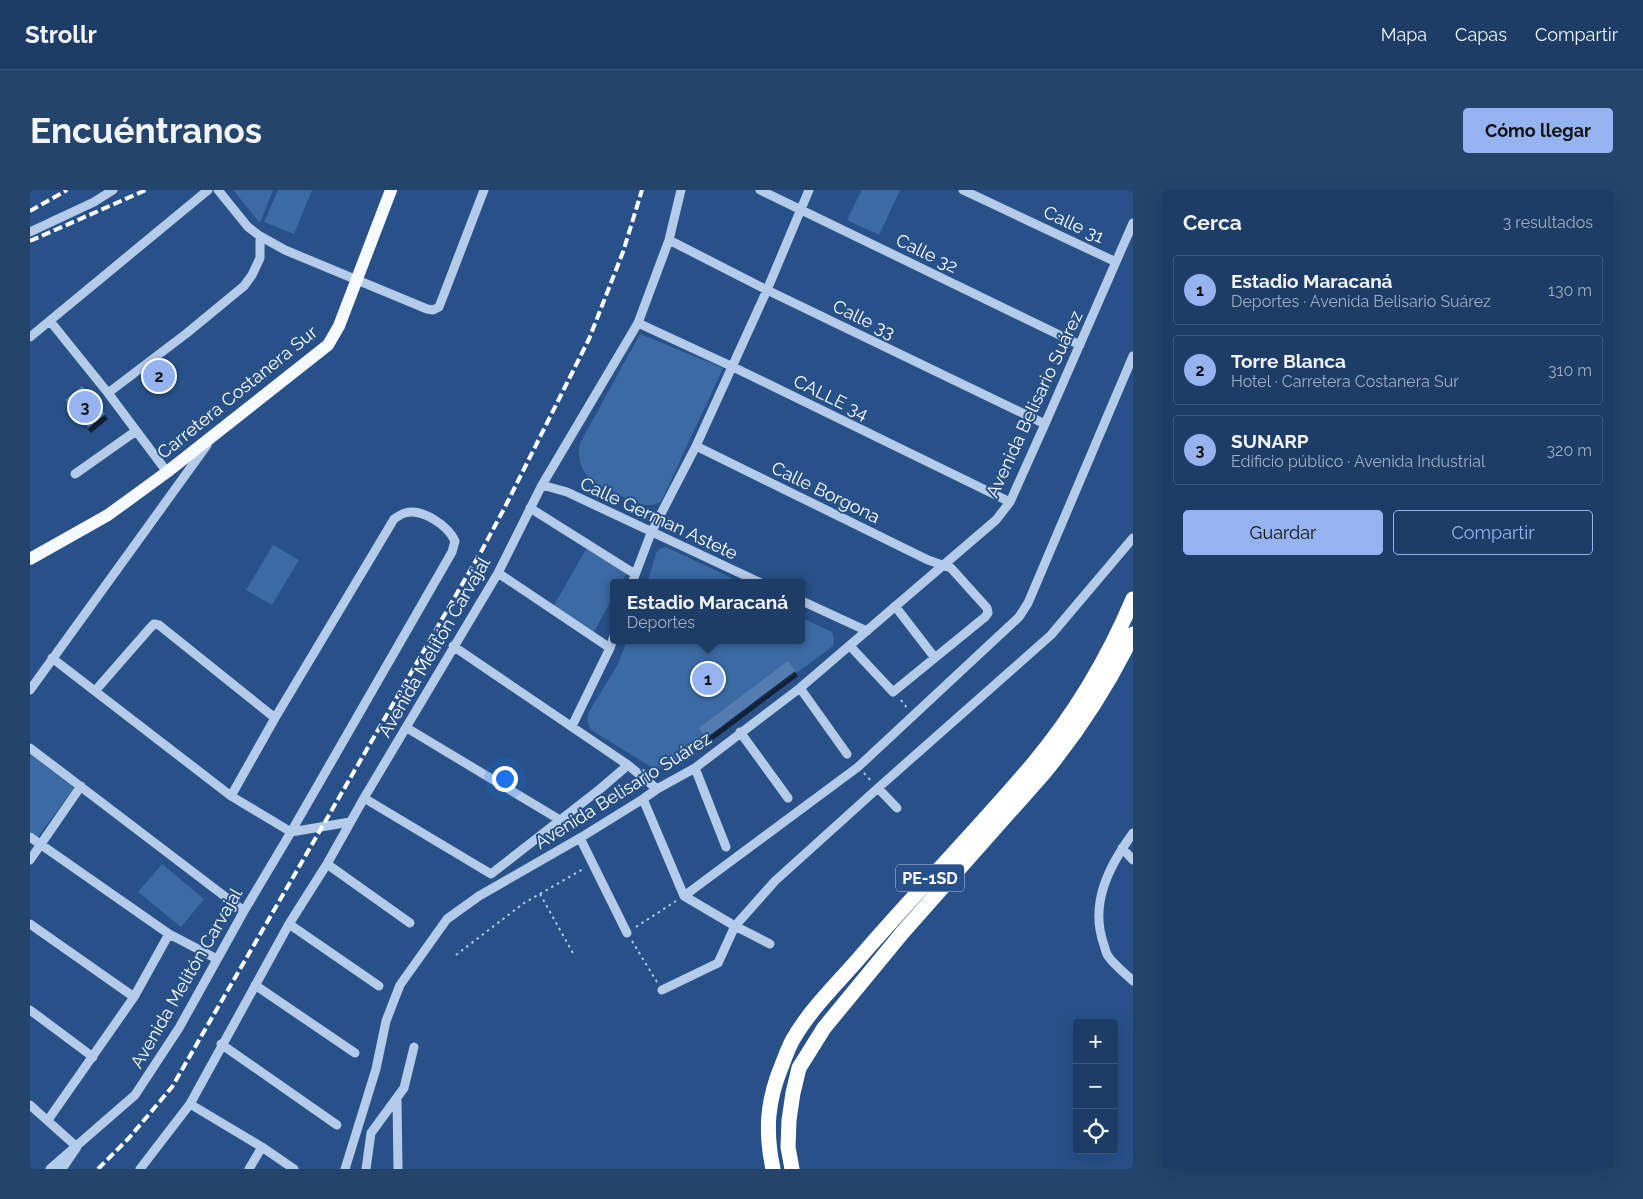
<!DOCTYPE html>
<html lang="es">
<meta charset="utf-8">
<style>
:root{--surface:#1d3d66;--page:#25446c;--text:#f1f3f6;--muted:#a0aebf;--line:#3b567a;--accent:#95b2f1}
body{margin:0;font-family:Raleway,sans-serif;background:var(--page);color:var(--text)}
.controls{position:absolute;right:15px;bottom:15px;display:grid;overflow:hidden;border-radius:5px;box-shadow:0 5px 20px #0002}
.controls button{width:45px;height:45px;display:grid;place-items:center;padding:0;border:0;border-bottom:1px solid var(--line);background:var(--surface);color:var(--text);font:25px sans-serif}
.you{position:absolute;left:474px;top:588px;width:18px;height:18px;margin:-12px;border:4px solid #fff;border-radius:50%;background:#1a73e8;box-shadow:0 0 0 8px #1a73e833}
.badge{display:grid;place-items:center;width:32px;height:32px;border-radius:50%;background:var(--accent);color:#111;font-size:16px;font-weight:700}
.pin{position:absolute;translate:-50% -50%;border:2px solid #fff;box-shadow:0 1px 5px #0006}
.popup{position:absolute;left:580px;top:389px;width:195px;height:65px;box-sizing:border-box;display:grid;place-content:center;border-radius:5px;background:var(--surface);filter:drop-shadow(0 1px 4px #0005);font-size:16px;white-space:nowrap;color:var(--muted)}
.popup b{font-size:19px;color:var(--text)}
.popup::after{content:'';position:absolute;left:50%;top:100%;margin-left:-10px;border:10px solid transparent;border-top-color:var(--surface)}
.list{margin:0;padding:0;list-style:none}
h2{display:flex;justify-content:space-between;align-items:center;height:65px;margin:0;padding:0 20px;font-size:21px}
h2 small{font-size:16px;font-weight:400;color:var(--muted)}
.list li{display:grid;grid-template-columns:32px 1fr auto;gap:15px;align-items:center;box-sizing:border-box;height:70px;margin:0 10px 10px;padding:0 10px;border:1px solid var(--line);border-radius:5px}
.list b{display:block;font-size:19px;white-space:nowrap}
.list p{margin:0;font-size:16px;white-space:nowrap;color:var(--muted)}
.list em{font-size:16px;font-style:normal;color:var(--muted)}
.actions{display:flex;gap:10px;padding:15px 20px}
.actions a{flex:1;padding:11px 0;border:1px solid var(--accent);border-radius:5px;text-align:center;font-size:18px;color:var(--accent)}
.actions .main{background:var(--accent);color:#111}
.icon{flex:none;width:28px;height:28px;fill:none;stroke:currentColor;stroke-width:2;stroke-linecap:round;stroke-linejoin:round}
.map{position:relative;flex:none;width:1103px;height:979px;overflow:hidden;border-radius:5px}
header{display:flex;align-items:center;gap:30px;box-sizing:border-box;height:70px;padding:0 25px;background:var(--surface);border-bottom:1px solid var(--line)}
header strong{font-size:24px}
nav{display:flex;gap:28px;margin-inline-start:auto;font-size:18px}
.intro{display:flex;align-items:center;justify-content:space-between;box-sizing:border-box;height:120px;padding:0 30px}
h1{margin:0;font-size:35px}
.button{padding:12px 22px;border-radius:5px;background:var(--accent);color:#111;font-size:18px;font-weight:700}
main{display:flex;gap:30px;padding:0 30px}
aside{flex:1;background:var(--surface);border-radius:5px;box-shadow:0 5px 20px #0002}
.map>svg:first-child{display:block}
.green{fill:#3c6aa4}
.building{fill:#547cb1;filter:url(#shadow)}
.lines{fill:none;stroke-linecap:round;stroke-linejoin:round}
.path{stroke:#b4cbe9;stroke-width:2;stroke-dasharray:2.5 4;stroke-linecap:butt}
.minor{stroke:#b4cbe9;stroke-width:9}
.major{stroke:#f6f9fe;stroke-width:12}
.highway{stroke:#fff;stroke-width:15}
.rail{stroke:#fff;stroke-width:4;stroke-dasharray:9 4;stroke-linecap:butt}
.labels{text-anchor:middle;dominant-baseline:central;stroke-width:4;stroke-linejoin:round;paint-order:stroke}
.shield{fill:#275188;stroke:#becbdb;stroke-width:1}
.shield-label{font-size:16px;font-weight:bold;fill:#fff}
.street-label{font-size:18px;fill:#fff;stroke:#275188}
</style>
<header>
<strong>Strollr</strong>
<nav><a>Mapa</a><a>Capas</a><a>Compartir</a></nav>
</header>
<div class="intro"><h1>Encuéntranos</h1><a class="button">Cómo llegar</a></div>
<main>
<div class="map">
<svg width="1103" height="979" viewBox="0 0 1103 979">
<defs>
<filter id="shadow"><feDropShadow dx="3" dy="5" stdDeviation="0" flood-color="#0009"/></filter>
</defs>
<rect width="100%" height="100%" fill="#275188"/>
<!-- green -->
<path class="green" d="M203 0H243L230 33Z
M248 0H282L264 44 234 32Z
M832 0H870L849 45 817 30Z
M610 144 693 178 631 312C625 314 622 316 616 315 605 314 564 294 557 286 550 276 547 265 550 253Z
M243 355 269 370 242 415 216 400Z
M636 357 710 392V393H617L627 361 631 358Z
M556 359 597 383 591 393H584V405L564 442 523 417Z
M772 428 802 442 804 449 803 456 641 576 623 578 561 540C557 532 556 528 560 520L588 474 597 450H772Z
M0 564 44 598 8 647 0 642Z
M132 674 174 709 151 737 108 702Z"/>
<!-- building -->
<path class="building" d="M52 196 75 224 58 238 35 210Z
M758 471 765 481 676 548 669 538Z"/>
<g class="lines">
<!-- path -->
<path class="path" d="M871 510 877 518
M834 583 841 591
M510 704 544 765
M606 737 646 711
M602 751 627 792
M426 765 494 713 555 678"/>
<!-- minor -->
<path class="minor" d="M188 0 218 37 230 46 255 60 397 119 403 120 409 117 454 0
M730 0 1050 155
M933 0 1086 72
M0 42 64 12 83 0
M639 50 737 100 1015 234
M20 131 78 203 137 282
M608 133 701 176 980 312
M0 147 178 0
M78 203 157 143 214 96 222 85 230 68V46
M666 256 898 370 921 378 957 418 958 423 955 427 863 502 820 456
M45 284 106 241
M512 295 537 302 731 393
M500 318 605 384
M468 383 580 458
M602 393 621 343 666 256 737 100 779 0
M772 411 837 441
M865 416 905 468
M423 456 598 575 627 599
M22 468 201 606 261 642
M770 498 817 564
M0 500 177 255
M65 501 120 438 124 434 129 435 245 528
M542 536 580 458 584 446
M377 538 530 630
M710 542 758 608
M0 558 214 721
M665 578 696 657
M848 598 867 618
M334 608 461 684 570 599 598 575
M613 609 654 706 705 736 740 754
M261 642 320 632
M1103 643C1079 676 1059 714 1074 755 1075 758 1076 763 1078 766 1084 775 1095 783 1103 791
M0 647 139 744 187 769
M550 648 597 743
M1092 658 1103 670
M0 670 51 596
M297 674 380 733
M654 706 828 577 989 427 998 413 1103 166
M0 734 104 807
M259 734 349 796
M225 795 325 863
M632 800 688 773 705 736 745 691 848 598 1021 445 1103 348
M0 820 63 867
M191 854 307 935
M367 908 368 979
M160 914 232 957 264 979
M0 915 47 957 32 979
M18 930 104 807 139 744
M20 979 105 905 149 838 214 721 261 642 422 362 425 351C418 336 393 318 375 323 371 324 367 327 364 329L245 528 201 606
M110 979 160 914 259 734 297 674 334 608 468 383 512 295 608 133 639 50 651 0
M219 979 232 957
M315 979 346 879 356 831 370 795 417 729 449 706 550 648 613 609 627 599 665 578 770 498 966 330 980 312 1015 234 1103 33
M336 979 341 943 374 898 384 857"/>
<!-- major -->
<path class="major" d="M0 369 78 325 137 282 298 155 309 136 361 0"/>
<!-- highway -->
<path class="highway" d="M743 979C735 941 737 911 752 875 755 867 758 859 762 851 780 819 808 793 831 766 887 701 948 639 1003 574 1045 524 1078 468 1103 409
M762 979 758 957 759 930 763 903 769 878 794 838 873 742 1014 583C1049 540 1079 494 1103 444"/>
<!-- rail -->
<path class="rail" d="M0 21 37 0
M0 51 116 0
M68 979 99 948 142 897 292 637 452 360 475 317 559 149 593 62 612 0"/>
</g>
<g class="labels">
<!-- shield labels -->
<rect class="shield" x="866" y="674.5" width="68" height="27" rx="4"/>
<g class="shield-label">
<text x="900" y="688">PE-1SD</text>
</g>
<!-- street labels -->
<g class="street-label">
<text transform="translate(1044 34) rotate(25)">Calle 31</text>
<text transform="translate(897 63) rotate(26)">Calle 32</text>
<text transform="translate(834 129) rotate(26)">Calle 33</text>
<text transform="translate(207 202) rotate(-39)">Carretera Costanera Sur</text>
<text transform="translate(801 207) rotate(26)">CALLE 34</text>
<text transform="translate(1004 214) rotate(-65)">Avenida Belisario Suárez</text>
<text transform="translate(796 302) rotate(26)">Calle Borgona</text>
<text transform="translate(629 328) rotate(25)">Calle German Astete</text>
<text transform="translate(404 457) rotate(-60)">Avenida Melitón Carvajal</text>
<text transform="translate(593 600) rotate(-32)">Avenida Belisario Suárez</text>
<text transform="translate(156 788) rotate(-60)">Avenida Melitón Carvajal</text>
</g>
</g>
</svg>
<div class="controls">
<button>+</button>
<button>−</button>
<button><svg class="icon" aria-label="locate" viewBox="0 0 24 24"><circle cx="12" cy="12" r="6"/><path d="M12 2v4M12 18v4M2 12h4M18 12h4"/></svg></button>
</div>
<div class="you"></div>
<div class="pin badge" style="left:678px;top:489px">1</div>
<div class="popup"><b>Estadio Maracaná</b>Deportes</div>
<div class="pin badge" style="left:129px;top:186px">2</div>
<div class="pin badge" style="left:55px;top:217px">3</div>
</div>
<aside>
<h2>Cerca<small>3 resultados</small></h2>
<ul class="list">
<li><span class="badge">1</span><div><b>Estadio Maracaná</b><p>Deportes · Avenida Belisario Suárez</p></div><em>130 m</em></li>
<li><span class="badge">2</span><div><b>Torre Blanca</b><p>Hotel · Carretera Costanera Sur</p></div><em>310 m</em></li>
<li><span class="badge">3</span><div><b>SUNARP</b><p>Edificio público · Avenida Industrial</p></div><em>320 m</em></li>
</ul>
<div class="actions"><a class="main">Guardar</a><a>Compartir</a></div>
</aside>
</main>
